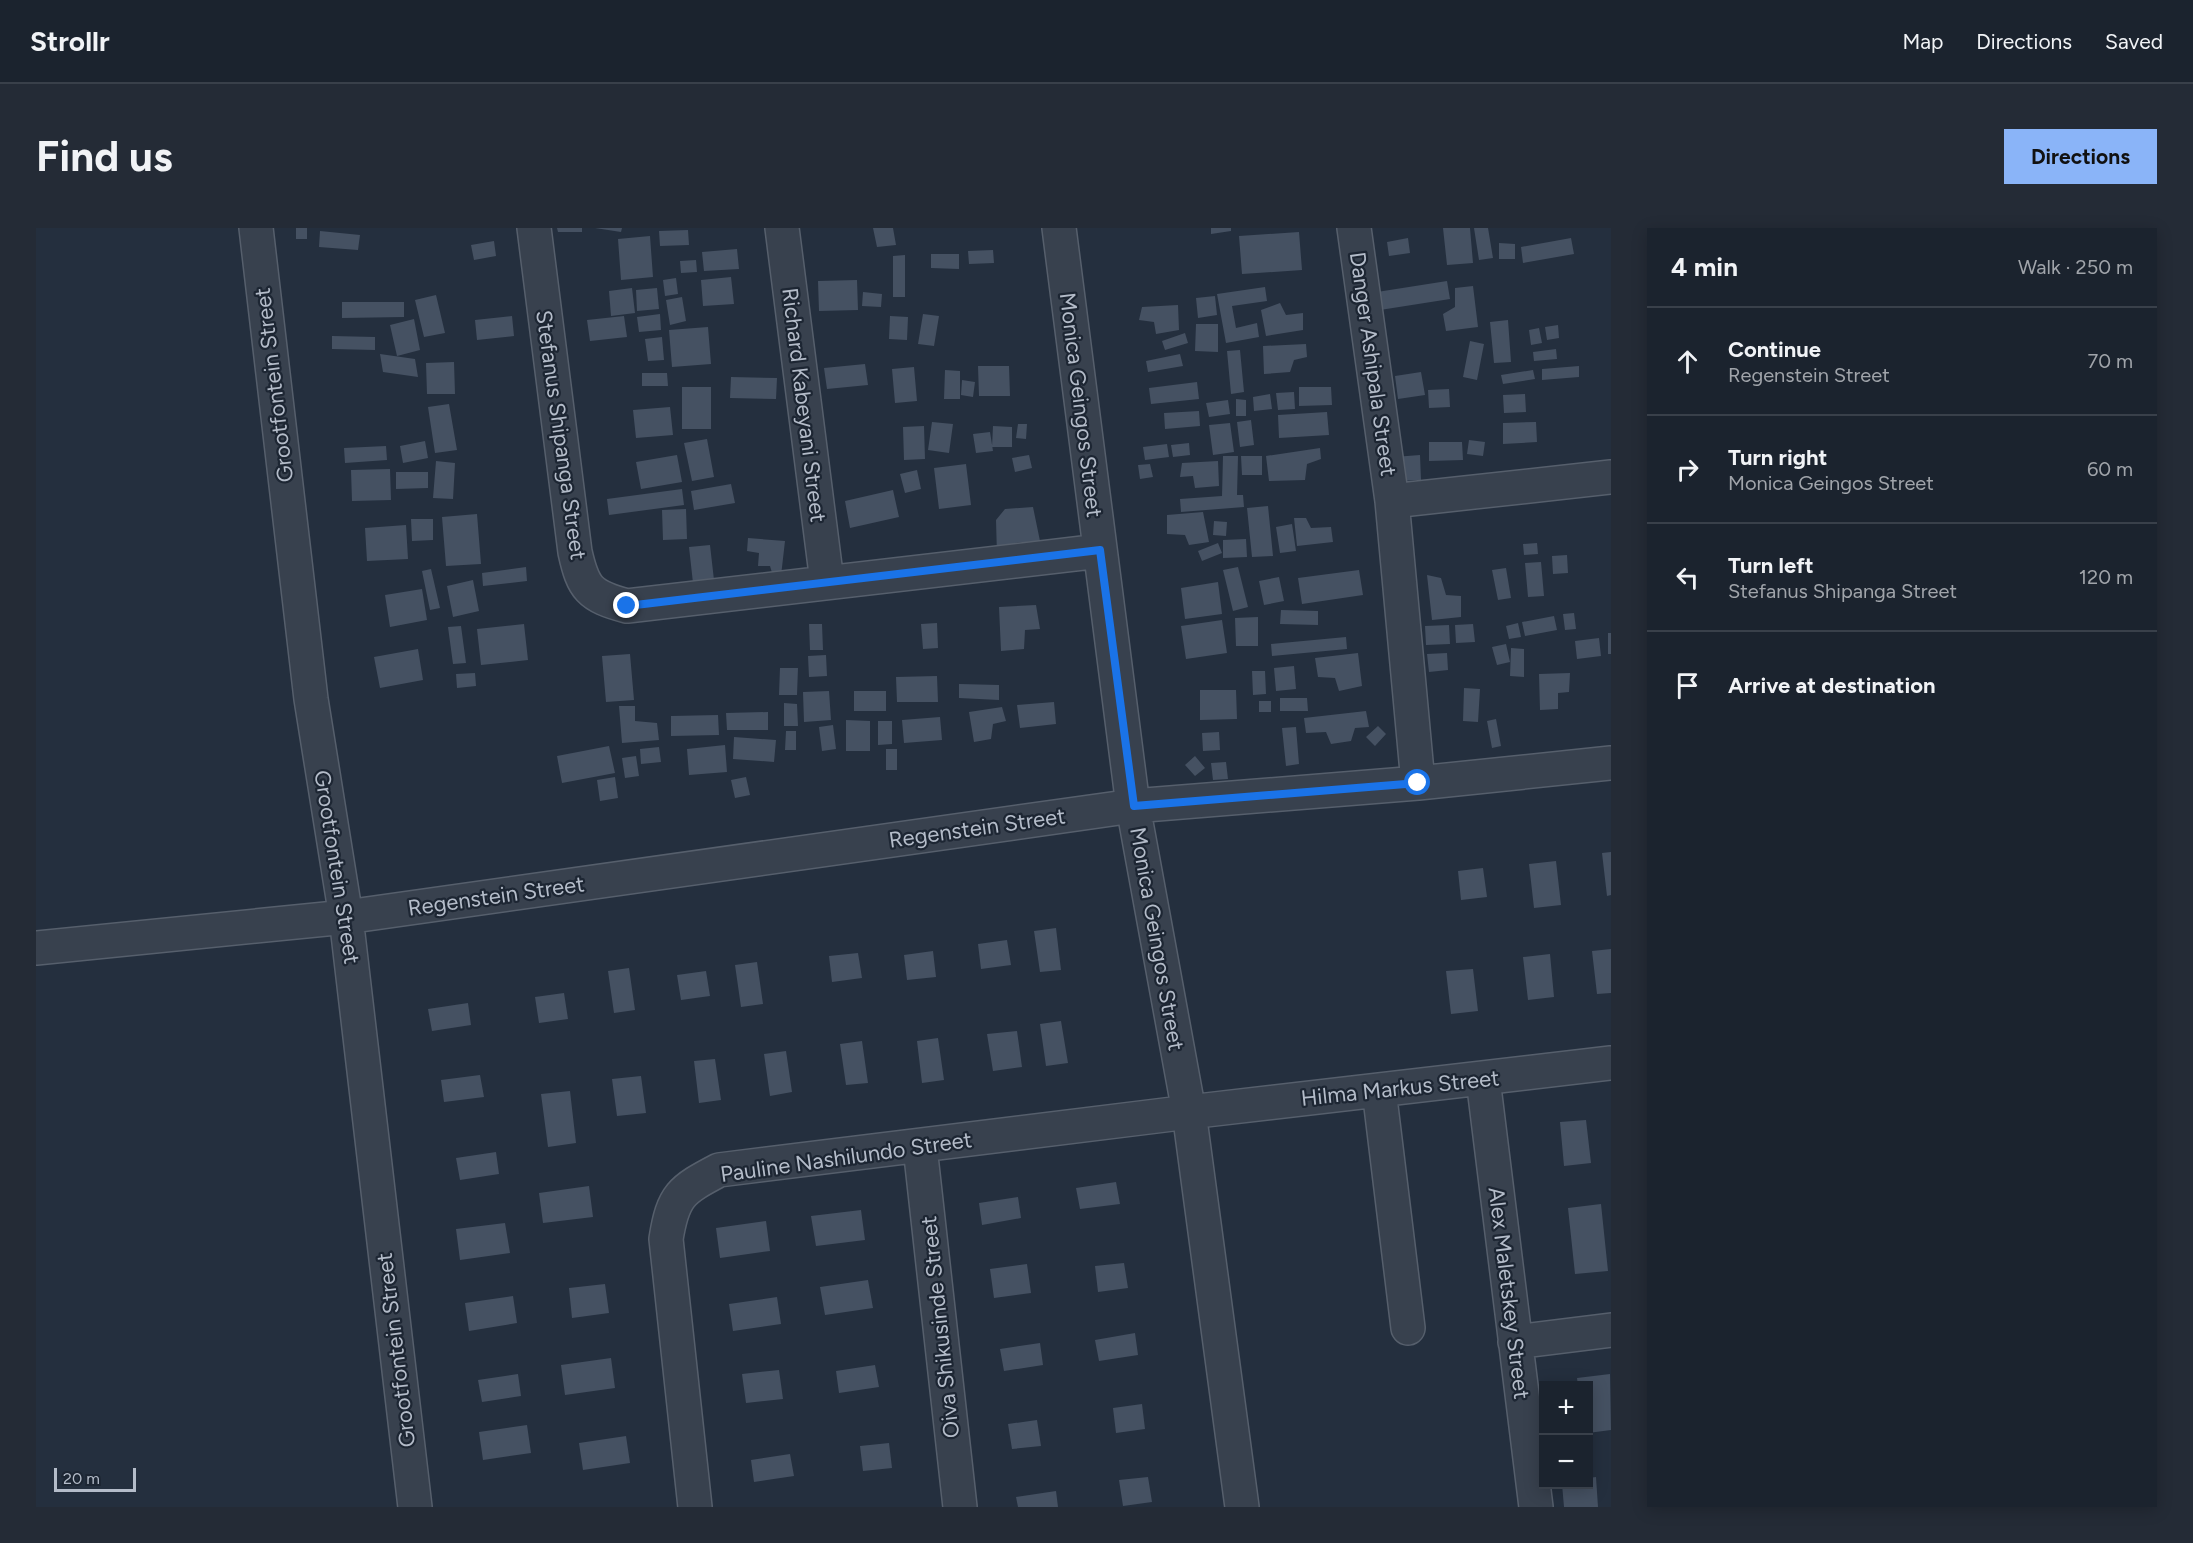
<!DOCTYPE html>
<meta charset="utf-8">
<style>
:root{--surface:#1b232e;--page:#242b36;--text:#f1f3f6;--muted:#a0a4aa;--line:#39404a;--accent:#8ab4f8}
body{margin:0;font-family:Figtree,sans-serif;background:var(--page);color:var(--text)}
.controls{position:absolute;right:18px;bottom:18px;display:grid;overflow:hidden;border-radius:0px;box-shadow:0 3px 15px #0003}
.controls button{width:54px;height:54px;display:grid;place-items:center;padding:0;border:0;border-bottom:2px solid var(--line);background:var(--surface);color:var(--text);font:30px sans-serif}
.scale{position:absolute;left:18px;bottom:15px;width:82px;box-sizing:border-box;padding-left:6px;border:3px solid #b4bcc9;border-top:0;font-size:16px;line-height:21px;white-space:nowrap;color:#b4bcc9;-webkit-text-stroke:4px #1d2633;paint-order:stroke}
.stop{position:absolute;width:18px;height:18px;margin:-14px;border:4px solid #1a73e8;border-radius:50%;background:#fff}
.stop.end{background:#1a73e8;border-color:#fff;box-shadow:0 2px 6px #0008}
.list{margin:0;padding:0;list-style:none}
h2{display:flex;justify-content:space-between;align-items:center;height:78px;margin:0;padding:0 24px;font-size:26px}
h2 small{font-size:20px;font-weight:400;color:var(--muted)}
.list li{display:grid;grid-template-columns:39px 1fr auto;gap:18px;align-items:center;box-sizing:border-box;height:108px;padding:0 24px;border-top:2px solid var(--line)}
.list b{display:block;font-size:22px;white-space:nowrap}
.list p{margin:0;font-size:20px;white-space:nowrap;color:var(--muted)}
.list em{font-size:20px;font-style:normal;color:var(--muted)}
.icon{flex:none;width:33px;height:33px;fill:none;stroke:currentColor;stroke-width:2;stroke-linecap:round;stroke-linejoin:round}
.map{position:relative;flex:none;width:1575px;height:1279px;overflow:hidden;border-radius:0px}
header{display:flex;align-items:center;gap:36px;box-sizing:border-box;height:84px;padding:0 30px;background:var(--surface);border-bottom:2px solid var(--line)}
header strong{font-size:28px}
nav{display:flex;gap:33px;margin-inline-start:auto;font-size:21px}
.intro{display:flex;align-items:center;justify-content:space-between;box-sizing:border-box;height:144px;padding:0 36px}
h1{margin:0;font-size:42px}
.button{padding:15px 27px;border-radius:0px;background:var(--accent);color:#111;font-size:21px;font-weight:700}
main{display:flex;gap:36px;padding:0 36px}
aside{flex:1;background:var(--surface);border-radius:0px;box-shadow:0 3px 15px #0003}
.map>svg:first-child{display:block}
.building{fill:#455162}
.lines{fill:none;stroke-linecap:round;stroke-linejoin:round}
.minor-casing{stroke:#565f6c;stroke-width:36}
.minor{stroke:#38414e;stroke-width:33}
.route{stroke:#1a73e8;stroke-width:8}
.labels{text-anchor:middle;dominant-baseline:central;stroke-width:4.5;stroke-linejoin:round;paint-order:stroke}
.street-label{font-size:22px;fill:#b4bcc9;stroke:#1d2633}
</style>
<header>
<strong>Strollr</strong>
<nav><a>Map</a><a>Directions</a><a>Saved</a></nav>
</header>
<div class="intro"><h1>Find us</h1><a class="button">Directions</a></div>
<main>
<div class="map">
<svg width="1575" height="1279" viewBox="0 0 1575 1279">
<rect width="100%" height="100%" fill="#242f3e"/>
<!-- building -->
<path class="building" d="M260 0H271V11H260Z
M521 0H546V4H522Z
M559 0H586L585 4Z
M837 0H857L860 17 841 19Z
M1175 0H1195V3L1175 6Z
M1407 0H1434L1437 35 1411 37Z
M1438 0H1452L1457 30 1443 32Z
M652 2 653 17 624 18 623 3Z
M284 3 324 7 322 22 283 19Z
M1263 4 1266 42 1206 46 1203 8Z
M614 8 617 49 585 52 582 11Z
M1372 10 1374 25 1353 28 1351 14Z
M1535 10 1538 26 1487 35 1485 19Z
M458 13 460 28 438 32 435 17Z
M1463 15 1479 16V31H1463Z
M701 21 703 41 668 43 666 24Z
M957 22 958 35 933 36 932 23Z
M895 26H923V41L895 40Z
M869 27V69H857V28Z
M660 32 661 44 645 45 644 33Z
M695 49 698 76 667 78 665 52Z
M640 50 642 66 629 68 627 52Z
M821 52 822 82 783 83 782 53Z
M1411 53 1414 71 1344 82 1341 64Z
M1437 58 1442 99 1410 103 1407 86 1419 79V60Z
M1229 59 1231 73 1196 78 1200 100 1221 95 1223 109 1190 115 1181 66Z
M596 60 599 85 575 88 573 63Z
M621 60 623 81 601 83 600 62Z
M827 64 846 66 845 79 826 78Z
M400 67 409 105 388 109 379 72Z
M1179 68 1181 87 1162 90 1160 70Z
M646 69 650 93 634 97 630 72Z
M306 74H368V89L306 90Z
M1244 75 1250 87 1267 85V102L1230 108 1225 82Z
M1142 77 1143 102 1120 106 1118 94 1103 92 1106 79Z
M624 86 625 102 603 104 601 89Z
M887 86 903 88 898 118 882 116Z
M476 88 478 108 441 112 439 92Z
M588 88 591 109 554 113 551 92Z
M854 88 872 89 871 112 853 111Z
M378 91 384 122 361 128 354 97Z
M1472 92 1475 134 1458 135 1454 94Z
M1160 96H1182V124L1159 123Z
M1522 97 1523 110 1511 112 1509 99Z
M672 99 675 136 636 139 633 102Z
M1503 100 1506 115 1495 117 1493 102Z
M1149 105 1152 115 1129 122 1126 113Z
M296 108 339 109V122L296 121Z
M626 109 628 132 612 133 609 111Z
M1434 113 1448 116 1441 152 1427 149Z
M1270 116 1271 129 1258 132 1254 144 1228 146 1227 118Z
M1520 121 1521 131 1498 133 1497 124Z
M1204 122 1208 164 1195 166 1191 123Z
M344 126 379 131 382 149 347 144Z
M1144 126 1147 138 1112 144 1110 133Z
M418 134 419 166H391L390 135Z
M829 136 832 157 791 161 788 140Z
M942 138H973L974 168H943Z
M1543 138V149L1506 152V141Z
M878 139 881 173 859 175 856 141Z
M909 142 924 143V171H908Z
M1497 142 1499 151 1467 156 1465 147Z
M1385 144 1389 167 1362 171 1359 148Z
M606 145H631L632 158H606Z
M695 149 741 150 740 171 694 170Z
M926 152 939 154 937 169 925 167Z
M1161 154 1163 171 1115 176 1113 160Z
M646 159H675V201H646Z
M1263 159H1295L1296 177 1263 178Z
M1413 161 1414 179 1393 180 1392 162Z
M1258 164 1259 181 1242 182 1240 165Z
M1234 166 1236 181 1218 183 1217 169Z
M1489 166 1490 184 1468 185 1467 167Z
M1200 171 1210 172V188H1200Z
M1192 172 1194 186 1173 189 1170 175Z
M413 176 421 222 399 225 392 179Z
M634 179 637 207 600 210 597 182Z
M1163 183 1164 198 1129 201 1128 185Z
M1291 184 1293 207 1243 210 1242 187Z
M1215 192 1218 217 1204 219 1201 194Z
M896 194 917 196 913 225 892 222Z
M1500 194 1501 214 1467 216V195Z
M1194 195 1198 224 1177 227 1173 197Z
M982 196H991L990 211 980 210Z
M888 198 889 231 868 232 867 199Z
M957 198 976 199V219H956Z
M954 204 957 223 940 225 937 206Z
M671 211 678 249 656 253 648 215Z
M1433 212 1449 214 1447 228 1431 226Z
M389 213 392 230 367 235 364 218Z
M1393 214H1426L1427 232 1393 233Z
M1153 215 1154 227 1137 229 1135 217Z
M1131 216 1133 229 1109 232 1107 219Z
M350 218 351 232 309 235 308 220Z
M1284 220 1285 231 1271 236 1269 252 1233 253 1230 228Z
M641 227 646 254 605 261 600 234Z
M993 227 996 240 979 244 976 230Z
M1384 227 1385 252 1360 253 1358 229Z
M1187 228H1202L1201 267H1207L1208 279 1145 284 1144 271 1186 268Z
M1205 228H1226V247H1206Z
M400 233 419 235 417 271 397 270Z
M1182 233 1183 258 1159 260 1157 248 1144 249 1146 235Z
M930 236 935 277 903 281 898 240Z
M1114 236 1117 249 1104 251 1102 237Z
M354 241 355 272 316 273 315 242Z
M881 242 885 261 869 265 864 246Z
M360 244H392V260L360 261Z
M695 256 699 275 658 282 655 263Z
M646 261 648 277 573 287 571 271Z
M857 262 863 289 814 300 809 273Z
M1232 278 1237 328 1216 329 1211 280Z
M997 279 1004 313 978 315 975 326 961 328 960 292 969 281Z
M650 281 651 311 627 312 626 282Z
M1167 284 1173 314 1153 317 1149 307 1131 306V287Z
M441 286 445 336 410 338 406 289Z
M1258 290H1270L1275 300 1295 299 1297 314 1261 318Z
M375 291H397V312L376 313Z
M1178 293 1191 294 1190 308 1177 307Z
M1256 296 1260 323 1244 325 1240 299Z
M370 297 372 331 331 333 329 300Z
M712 310 749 313 745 348H737L734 338H722L723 325 711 323Z
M1210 311 1211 329 1187 330V312Z
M1182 315 1186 325 1166 333 1162 323Z
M1501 315 1502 326 1488 327 1487 316Z
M674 317 678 352 657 355 653 319Z
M1531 327 1532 345 1517 346 1516 328Z
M1505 334 1508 368 1492 369 1489 335Z
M490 339 491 353 447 358 446 345Z
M1202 339 1212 379 1197 383 1187 342Z
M1470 340 1475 370 1462 372 1456 342Z
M395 341 404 380 394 382 386 343Z
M1323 342 1327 367 1266 376 1262 350Z
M1391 347 1405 350 1410 367 1425 368V389L1396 392Z
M1243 349 1248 373 1228 377 1223 353Z
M437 352 443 383 417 389 411 358Z
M1182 354 1186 386 1149 391 1145 360Z
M386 361 391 392 354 399 349 367Z
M1000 377 1004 401 989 402 988 421 965 423 963 379Z
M1245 382 1282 383V397L1244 396Z
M1538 385 1540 401 1529 402 1527 386Z
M1518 388 1521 402 1489 408 1486 394Z
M1222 389V418H1200L1199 390Z
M1186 392 1191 425 1150 431 1145 398Z
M901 395 902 420 887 421 885 396Z
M1482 395 1485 409 1473 411 1470 398Z
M488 396 492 432 445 437 441 401Z
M773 396H786L787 422H774Z
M1437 396 1439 414 1420 415 1419 397Z
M1413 397 1414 416 1390 417 1389 398Z
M425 398 430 435 417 436 412 399Z
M1572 405H1575V426H1572Z
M1310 409 1311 421 1236 428 1235 416Z
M1563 410 1565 428 1541 431 1539 413Z
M1470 416 1474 434 1461 437 1456 419Z
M1475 420 1488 421V449L1474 448Z
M382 421 387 452 344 460 338 429Z
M1322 425 1326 458 1303 463 1299 450 1282 449 1279 430Z
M1411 425 1412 442 1393 444 1391 426Z
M594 426 598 472 570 474 566 428Z
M790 427 791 448 773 449 772 428Z
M1258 438 1260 461 1240 463 1238 440Z
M744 440H762L761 467H743Z
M1216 443H1229L1230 466 1217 467Z
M439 445 440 458 421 460 420 446Z
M1534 445 1533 464 1522 465V481L1504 482 1503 446Z
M901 448 902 474H861L860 449Z
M923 456 963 457V472L923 470Z
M1428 460 1444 461 1442 494 1427 493Z
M1164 462H1200L1201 491 1164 492Z
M793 463 795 492 768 494 767 464Z
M818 463H850V483H818Z
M1244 470H1271L1272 483H1244Z
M1223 473H1235V484H1223Z
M1018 474 1020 496 984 500 981 477Z
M748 475 761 476 762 498H748Z
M583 478H599V493L621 495 623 512 586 515Z
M966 479 970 493 957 496 955 511 938 514 933 484Z
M1330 483 1333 499 1319 500 1315 513 1295 516 1290 504 1270 505 1268 490Z
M732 484V502H691L690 485Z
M682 487 683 507 635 508V488Z
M904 489 906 512 868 515 866 492Z
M1460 491 1465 518 1456 520 1451 493Z
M810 492 834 493V523H810Z
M842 493H856V516L842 517Z
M797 497 800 521 786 523 783 499Z
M1342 498 1350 506 1339 518 1330 509Z
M1260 499 1263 536 1250 538 1246 500Z
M750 503H760V522H749Z
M1183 504 1184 522 1167 523 1166 505Z
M698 509 740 512 738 534 697 531Z
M689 517 691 544 653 547 651 521Z
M573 518 579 545 526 555 521 528Z
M623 519 625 534 605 536 604 521Z
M850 521H861V542H850Z
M600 528 603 548 589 550 586 530Z
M1159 528 1169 540 1159 548 1149 537Z
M1190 534 1192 551 1177 552 1175 535Z
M579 549 582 570 564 573 561 552Z
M710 549 714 567 699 570 695 552Z
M1575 624V667L1571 668 1566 625Z
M1520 633 1525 677 1498 680 1493 636Z
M1447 640 1451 669 1425 672 1422 643Z
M1020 700 1025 742 1004 744 998 703Z
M971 712 975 737 945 741 942 716Z
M1575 721V765L1561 766 1556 723Z
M897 723 900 749 871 752 868 727Z
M822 725 826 750 796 754 793 728Z
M1514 726 1518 769 1492 772 1487 729Z
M721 734 727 776 705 779 699 737Z
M593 740 599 782 578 785 572 743Z
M1437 741 1442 783 1415 786 1410 743Z
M670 743 674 768 645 772 641 747Z
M528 765 532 791 503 795 499 769Z
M432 775 435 797 396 803 392 781Z
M1025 793 1032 835 1010 838 1004 796Z
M981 803 986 839 957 843 951 806Z
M902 810 908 852 886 855 881 813Z
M826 813 832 855 810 857 804 816Z
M750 823 756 864 734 868 728 826Z
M679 831 685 872 663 875 658 833Z
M444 847 448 869 408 874 405 852Z
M605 848 610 885 581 888 576 851Z
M534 863 540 915 512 919 505 866Z
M1550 892 1555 935 1528 938 1524 894Z
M460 924 463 946 424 952 420 930Z
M1080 954 1084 976 1044 981 1040 960Z
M553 958 557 989 507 995 503 965Z
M982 969 985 990 946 997 943 975Z
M1565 976 1572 1043 1539 1046 1532 980Z
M825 982 829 1012 780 1018 775 988Z
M730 993 734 1023 684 1030 680 1000Z
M469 995 474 1025 424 1032 420 1001Z
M1088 1035 1092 1060 1062 1064 1059 1038Z
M991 1036 995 1065 958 1070 954 1041Z
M832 1052 837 1080 789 1087 784 1059Z
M569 1056 573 1085 536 1090 533 1060Z
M477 1068 481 1095 433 1103 429 1075Z
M741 1069 745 1096 697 1103 693 1076Z
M1099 1105 1102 1127 1063 1133 1059 1112Z
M1004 1115 1007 1137 968 1143 964 1121Z
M575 1130 579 1160 529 1167 525 1137Z
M839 1137 843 1159 803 1165 800 1143Z
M743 1142 747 1171 710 1175 706 1146Z
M482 1146 485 1168 446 1174 442 1152Z
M1574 1146 1575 1202 1552 1205V1158H1542L1541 1150Z
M1106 1176 1109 1201 1080 1205 1077 1180Z
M1001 1192 1005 1218 976 1221 972 1196Z
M491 1197 495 1225 447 1232 443 1204Z
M590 1208 594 1235 547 1242 543 1215Z
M853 1215 856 1240 827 1243 824 1218Z
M754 1226 758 1248 718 1254 715 1232Z
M1112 1249 1116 1274 1087 1278 1083 1252Z
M1560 1249 1562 1279H1528L1526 1256H1552V1250Z
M1020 1263 1022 1279H982L980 1269Z"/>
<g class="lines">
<defs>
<path id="minor" d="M220 0 275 471 310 689 379 1279
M498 0 539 324C547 360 553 368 591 378L1064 323
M746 0 791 354
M1023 0 1097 578 1153 884 1206 1279
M1318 0 1356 273 1382 555
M1356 273 1575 249
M0 720 310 689 1097 578 1382 555 1575 535
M1447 851 1500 1279
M1343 862 1372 1100
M884 919 924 1279
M1479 1114 1575 1102
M659 1279 630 1011C637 967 645 962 683 942L1153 884 1575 835"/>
</defs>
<!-- minor casing -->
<use href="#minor" class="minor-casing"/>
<!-- minor -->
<use href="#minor" class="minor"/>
</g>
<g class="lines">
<!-- route -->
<path class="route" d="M591 378 1064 322 1098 578 1382 555"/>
</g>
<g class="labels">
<!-- street labels -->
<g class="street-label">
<text transform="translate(1337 136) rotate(82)">Danger Ashipala Street</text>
<text transform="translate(238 157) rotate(-97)">Grootfontein Street</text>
<text transform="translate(768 177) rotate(83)">Richard Kabeyani Street</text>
<text transform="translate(1045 177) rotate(83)">Monica Geingos Street</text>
<text transform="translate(525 207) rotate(82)">Stefanus Shipanga Street</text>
<text transform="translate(941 600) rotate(-8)">Regenstein Street</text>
<text transform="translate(301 639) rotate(81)">Grootfontein Street</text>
<text transform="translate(460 668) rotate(-8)">Regenstein Street</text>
<text transform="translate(1121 711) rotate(80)">Monica Geingos Street</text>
<text transform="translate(1364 860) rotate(-6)">Hilma Markus Street</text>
<text transform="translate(810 929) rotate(-8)">Pauline Nashilundo Street</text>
<text transform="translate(1473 1065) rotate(83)">Alex Maletskey Street</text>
<text transform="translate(904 1099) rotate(-96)">Oiva Shikusinde Street</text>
<text transform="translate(360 1122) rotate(-97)">Grootfontein Street</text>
</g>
</g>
</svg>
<div class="controls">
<button>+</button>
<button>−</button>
</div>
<div class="scale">20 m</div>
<div class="stop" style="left:1382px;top:555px"></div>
<div class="stop end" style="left:591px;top:378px"></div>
</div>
<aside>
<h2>4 min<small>Walk · 250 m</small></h2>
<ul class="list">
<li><svg class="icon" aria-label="ahead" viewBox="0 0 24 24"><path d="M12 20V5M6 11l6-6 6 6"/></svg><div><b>Continue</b><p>Regenstein Street</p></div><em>70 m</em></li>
<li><svg class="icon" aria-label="right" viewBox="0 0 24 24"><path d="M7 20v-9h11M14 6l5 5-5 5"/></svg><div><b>Turn right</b><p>Monica Geingos Street</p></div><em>60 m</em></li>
<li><svg class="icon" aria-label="left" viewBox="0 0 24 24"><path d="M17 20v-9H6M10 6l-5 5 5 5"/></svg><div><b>Turn left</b><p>Stefanus Shipanga Street</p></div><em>120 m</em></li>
<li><svg class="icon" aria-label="arrive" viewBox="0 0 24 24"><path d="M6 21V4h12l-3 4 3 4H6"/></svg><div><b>Arrive at destination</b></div></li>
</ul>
</aside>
</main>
